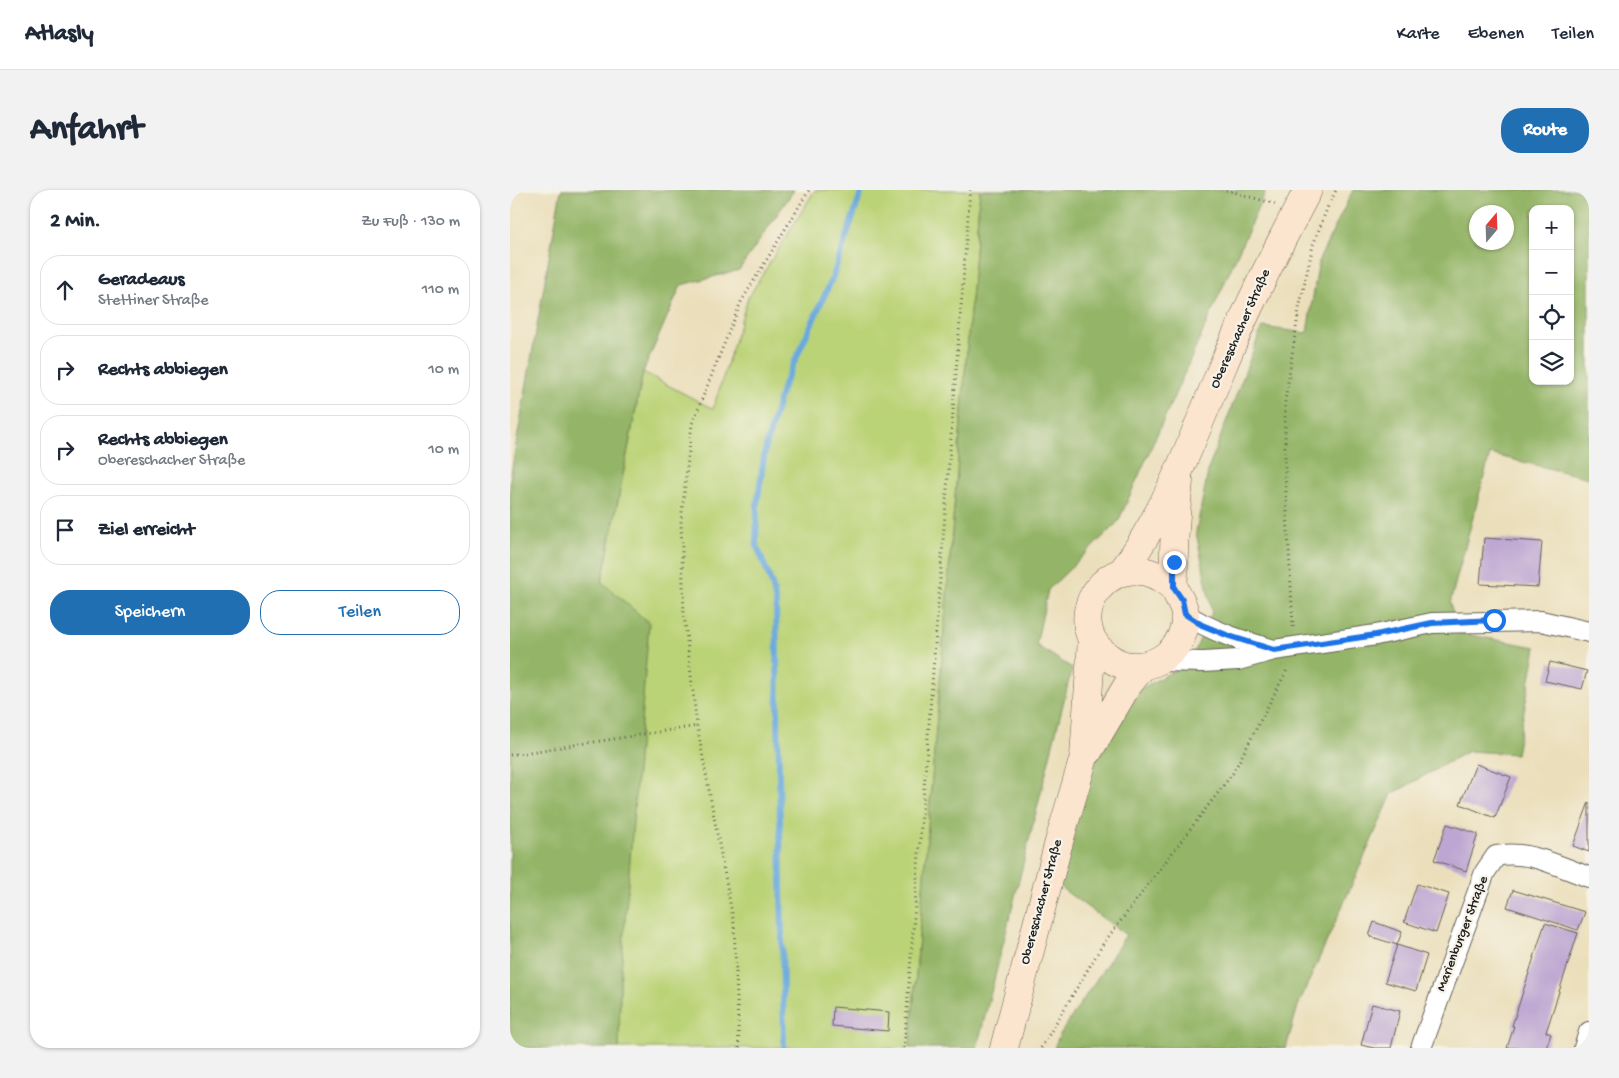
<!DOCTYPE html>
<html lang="de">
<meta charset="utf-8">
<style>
:root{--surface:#fff;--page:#f2f2f3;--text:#1f2937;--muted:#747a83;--line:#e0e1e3;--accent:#1f6fb2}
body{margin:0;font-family:"Gochi Hand",sans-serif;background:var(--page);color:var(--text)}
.controls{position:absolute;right:15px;top:15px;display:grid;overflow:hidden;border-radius:10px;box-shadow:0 1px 4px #0004}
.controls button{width:45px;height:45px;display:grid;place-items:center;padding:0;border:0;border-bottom:1px solid var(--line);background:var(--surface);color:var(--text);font:25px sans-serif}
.compass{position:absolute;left:959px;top:15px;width:45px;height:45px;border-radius:50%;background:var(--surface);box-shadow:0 1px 4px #0004;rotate:19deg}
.stop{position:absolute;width:15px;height:15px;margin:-11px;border:4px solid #1a73e8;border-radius:50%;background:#fff}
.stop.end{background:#1a73e8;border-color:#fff;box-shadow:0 1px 5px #0008}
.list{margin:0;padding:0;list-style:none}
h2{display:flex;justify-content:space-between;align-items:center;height:65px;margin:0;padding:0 20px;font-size:21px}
h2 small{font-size:16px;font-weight:400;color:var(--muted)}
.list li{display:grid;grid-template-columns:32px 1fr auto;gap:15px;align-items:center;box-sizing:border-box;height:70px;margin:0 10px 10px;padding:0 10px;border:1px solid var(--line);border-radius:20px}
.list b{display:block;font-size:19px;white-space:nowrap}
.list p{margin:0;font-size:16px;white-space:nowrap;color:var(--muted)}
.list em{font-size:16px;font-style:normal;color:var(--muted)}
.actions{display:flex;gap:10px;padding:15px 20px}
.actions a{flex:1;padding:11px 0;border:1px solid var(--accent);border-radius:20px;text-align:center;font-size:18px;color:var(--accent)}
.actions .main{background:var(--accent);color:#fff}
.icon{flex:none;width:28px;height:28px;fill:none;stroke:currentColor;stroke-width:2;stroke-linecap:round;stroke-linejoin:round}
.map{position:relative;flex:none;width:1079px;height:858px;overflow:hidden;border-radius:20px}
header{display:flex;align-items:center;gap:30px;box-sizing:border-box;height:70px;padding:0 25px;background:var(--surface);border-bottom:1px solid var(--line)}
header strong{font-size:24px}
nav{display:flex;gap:28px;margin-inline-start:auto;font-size:18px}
.intro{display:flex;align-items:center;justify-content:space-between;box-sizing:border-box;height:120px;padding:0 30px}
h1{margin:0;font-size:35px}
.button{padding:12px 22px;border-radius:20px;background:var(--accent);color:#fff;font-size:18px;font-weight:700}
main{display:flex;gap:30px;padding:0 30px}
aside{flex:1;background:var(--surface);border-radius:20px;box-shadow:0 1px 4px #0004}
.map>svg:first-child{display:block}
.green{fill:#bbd377;stroke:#6c784a}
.forest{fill:#94b568;stroke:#586842;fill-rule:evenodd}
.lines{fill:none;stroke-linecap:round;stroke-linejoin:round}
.stream{stroke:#69a9dc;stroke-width:6}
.building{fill:#bda6d2}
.minor-casing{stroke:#646054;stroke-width:22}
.secondary-casing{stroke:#646054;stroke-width:29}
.path{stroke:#646054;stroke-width:3;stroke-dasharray:1 4;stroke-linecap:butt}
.minor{stroke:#fff;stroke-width:20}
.secondary{stroke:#fce5cf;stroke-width:28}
.route{stroke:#1a73e8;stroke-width:6}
.labels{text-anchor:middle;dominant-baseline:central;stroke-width:4.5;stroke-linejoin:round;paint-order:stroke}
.street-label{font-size:14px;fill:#1c1c1c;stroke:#f7f3e8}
</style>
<header>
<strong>Atlasly</strong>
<nav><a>Karte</a><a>Ebenen</a><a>Teilen</a></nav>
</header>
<div class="intro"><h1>Anfahrt</h1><a class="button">Route</a></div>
<main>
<aside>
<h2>2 Min.<small>Zu Fuß · 130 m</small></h2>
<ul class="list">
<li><svg class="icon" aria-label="ahead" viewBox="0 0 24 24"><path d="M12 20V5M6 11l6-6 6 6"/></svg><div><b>Geradeaus</b><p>Stettiner Straße</p></div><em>110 m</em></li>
<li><svg class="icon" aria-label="right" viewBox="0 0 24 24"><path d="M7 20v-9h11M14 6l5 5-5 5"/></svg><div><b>Rechts abbiegen</b></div><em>10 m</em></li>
<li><svg class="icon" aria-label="right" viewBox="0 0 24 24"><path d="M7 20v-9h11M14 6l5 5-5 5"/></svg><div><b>Rechts abbiegen</b><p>Obereschacher Straße</p></div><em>10 m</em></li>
<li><svg class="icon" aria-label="arrive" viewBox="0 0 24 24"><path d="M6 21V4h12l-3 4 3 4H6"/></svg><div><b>Ziel erreicht</b></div></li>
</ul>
<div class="actions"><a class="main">Speichern</a><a>Teilen</a></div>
</aside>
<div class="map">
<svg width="1079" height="858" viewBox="0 0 1079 858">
<rect width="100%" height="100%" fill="#f7f3e8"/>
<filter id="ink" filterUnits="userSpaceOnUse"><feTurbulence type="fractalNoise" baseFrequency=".02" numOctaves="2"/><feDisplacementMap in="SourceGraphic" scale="10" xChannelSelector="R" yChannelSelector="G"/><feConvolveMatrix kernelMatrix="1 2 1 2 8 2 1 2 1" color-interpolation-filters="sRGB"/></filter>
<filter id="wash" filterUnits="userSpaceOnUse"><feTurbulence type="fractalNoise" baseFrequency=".0096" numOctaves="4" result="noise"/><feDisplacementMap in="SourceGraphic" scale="20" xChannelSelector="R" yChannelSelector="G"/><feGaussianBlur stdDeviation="1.12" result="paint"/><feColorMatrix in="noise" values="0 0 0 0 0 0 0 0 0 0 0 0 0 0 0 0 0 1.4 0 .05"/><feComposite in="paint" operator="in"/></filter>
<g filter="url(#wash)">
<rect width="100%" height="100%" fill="#ebdfbb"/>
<!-- green -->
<path class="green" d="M305 0H470L400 858H109L110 794 92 393 133 182 203 219 238 108Z"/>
<!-- forest -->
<path class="forest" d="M51 0H284L229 80 171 95 133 182 92 392 139 433 110 794 109 858H0V289Z
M470 0H756L608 332 538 400 526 455 562 478 467 858H400Z
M843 0H1079V288L980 264 940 413 949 443 1026 457 1006 564 958 561 882 604 788 816 776 858H544L549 846 616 745 547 695 587 555 621 504 680 472 702 422 686 342 699 277 752 137 797 143 809 70ZM1023 19H1060V191H1023ZM966 22H996V52H966Z"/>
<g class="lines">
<!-- stream -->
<path class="stream" d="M274 858 266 413 262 394 246 354 247 315 255 260 272 199 322 89 352 0"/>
</g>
<g id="blocks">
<!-- building -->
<path class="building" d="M974 348 1032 352 1028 397 970 394Z
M1040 472 1077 481 1072 499 1035 491Z
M966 574 1001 587 985 628 950 614Z
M1079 612V662L1063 656Z
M937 634 968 644 956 681 924 670Z
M907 694 939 704 926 743 894 732Z
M1003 700 1075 722 1068 740 997 717Z
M864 732 892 742 887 755 859 746Z
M1035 733 1068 743 1036 842 1041 844 1036 858H997L1004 836H1002Z
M887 755 917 765 906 801 875 792Z
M862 814 890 821 881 858H864L851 855Z
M323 817 379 822 378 841 322 836Z"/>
</g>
</g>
<g filter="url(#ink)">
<use href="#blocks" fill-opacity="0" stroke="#646054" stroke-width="1"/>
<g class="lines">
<defs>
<path id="minor" d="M675 424C703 442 732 451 764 460
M651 471 693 472 728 470 764 460 866 445 922 433 1031 431 1079 442
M911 858 975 682 986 666C1017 659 1050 677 1079 687
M1074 858 1079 842"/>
<path id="secondary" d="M612 382C657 320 683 247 712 178 737 117 767 58 798 0
M664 398C606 344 546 428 596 465 604 472 613 476 623 476 652 477 677 454 675 424 674 413 666 406 664 396 663 392 664 386 664 381 663 351 666 321 669 291
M578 562 617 496 632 477
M494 858 550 648 574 567 582 449"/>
</defs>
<!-- minor casing -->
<use href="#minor" class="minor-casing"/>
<!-- secondary casing -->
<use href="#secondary" class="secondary-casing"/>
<!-- path -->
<path class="path" d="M716 0 765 14
M821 11 826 0
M783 437 775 284V211L789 119 803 55 818 16
M0 565 187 536
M229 858 224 734 187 536 174 425 171 331 182 234 231 112 299 0
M394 858 460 0
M531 858 593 754 723 583 778 478"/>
<!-- minor -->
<use href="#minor" class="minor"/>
<!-- secondary -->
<use href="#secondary" class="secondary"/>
</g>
</g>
<g class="lines" filter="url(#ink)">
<!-- route -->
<path class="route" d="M664 372V398L672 410 675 424 692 435 719 446 764 460 866 445 922 433 984 430"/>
</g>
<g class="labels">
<!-- street labels -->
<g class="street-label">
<text transform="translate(731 139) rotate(-66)">Obereschacher Straße</text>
<text transform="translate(532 712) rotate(-75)">Obereschacher Straße</text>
<text transform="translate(953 744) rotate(-69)">Marienburger Straße</text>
</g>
</g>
</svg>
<div class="controls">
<button>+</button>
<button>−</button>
<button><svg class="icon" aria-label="locate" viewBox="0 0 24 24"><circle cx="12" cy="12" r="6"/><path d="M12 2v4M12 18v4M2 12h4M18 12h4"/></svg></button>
<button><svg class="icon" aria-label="layers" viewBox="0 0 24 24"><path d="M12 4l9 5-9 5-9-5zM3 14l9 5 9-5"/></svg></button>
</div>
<svg class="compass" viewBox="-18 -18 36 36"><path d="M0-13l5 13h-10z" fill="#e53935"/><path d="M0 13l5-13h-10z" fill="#747a83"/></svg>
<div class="stop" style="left:984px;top:430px"></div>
<div class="stop end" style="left:664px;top:372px"></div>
</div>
</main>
